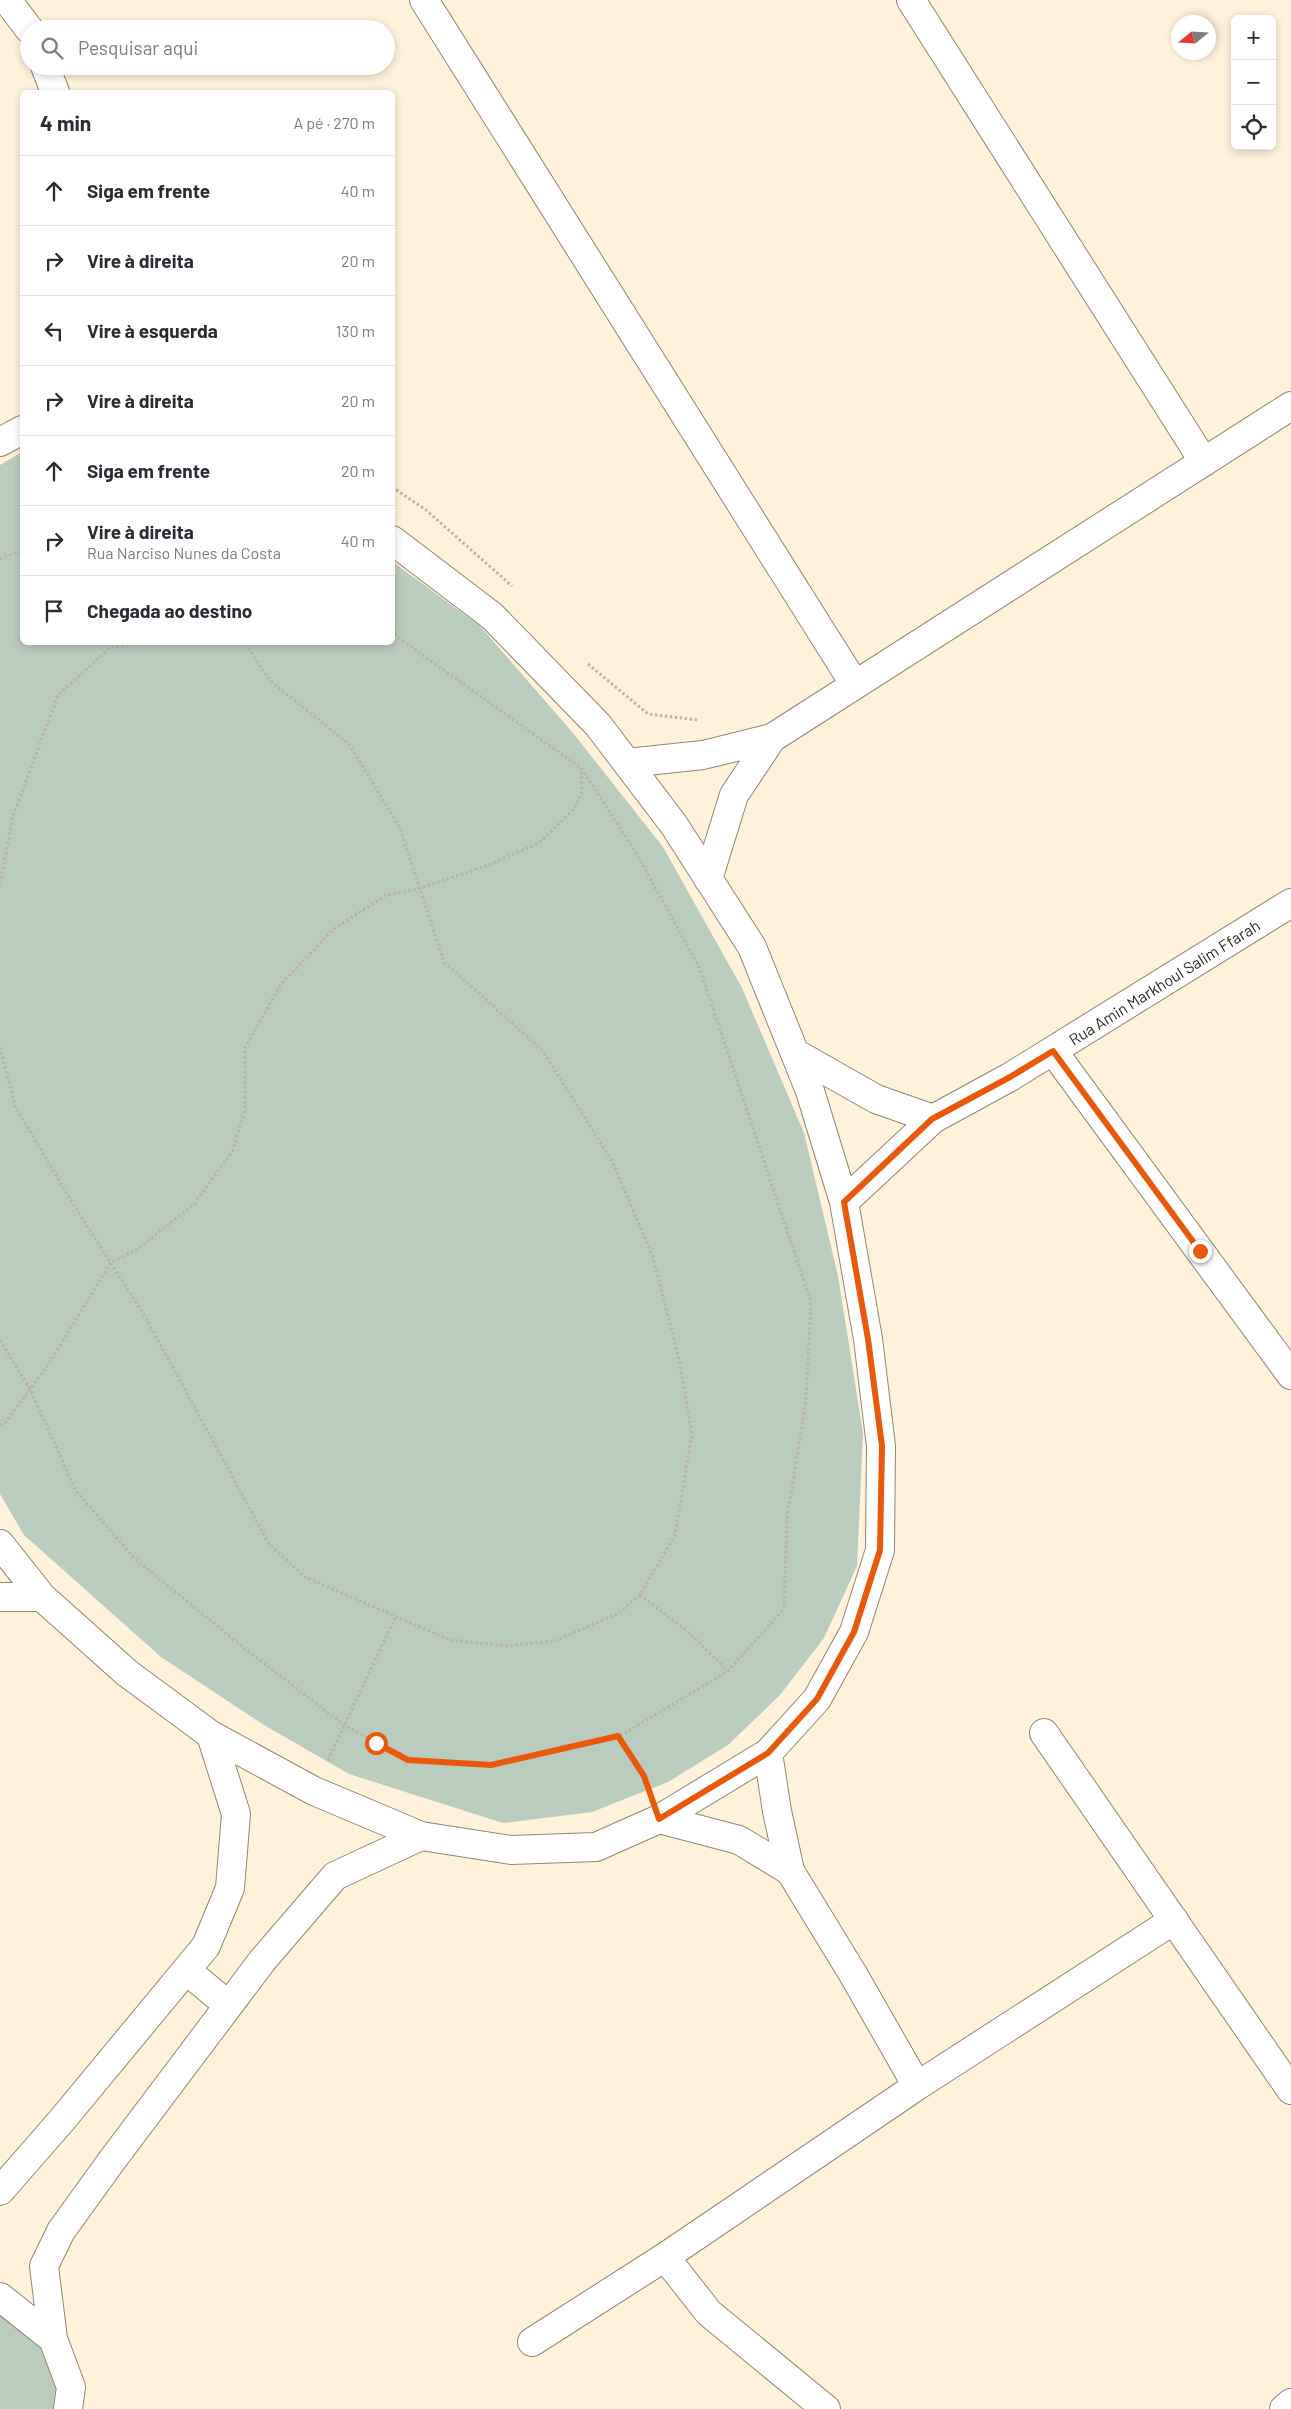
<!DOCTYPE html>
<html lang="pt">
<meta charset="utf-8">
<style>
:root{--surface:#fff;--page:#f2f2f3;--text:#2b2b33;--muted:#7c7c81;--line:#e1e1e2}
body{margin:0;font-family:Barlow,sans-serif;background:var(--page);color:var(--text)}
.controls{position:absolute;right:15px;top:15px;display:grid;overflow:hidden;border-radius:8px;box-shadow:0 2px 8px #0003}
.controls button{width:45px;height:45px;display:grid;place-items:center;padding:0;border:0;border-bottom:1px solid var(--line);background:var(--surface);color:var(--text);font:25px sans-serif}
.compass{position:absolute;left:1171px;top:15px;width:45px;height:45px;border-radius:50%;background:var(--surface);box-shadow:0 2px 8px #0003;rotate:252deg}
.stop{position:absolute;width:15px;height:15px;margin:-11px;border:4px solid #ea580c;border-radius:50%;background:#fff}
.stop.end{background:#ea580c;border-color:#fff;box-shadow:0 1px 5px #0008}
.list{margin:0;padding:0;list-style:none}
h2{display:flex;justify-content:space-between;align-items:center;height:65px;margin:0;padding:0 20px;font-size:21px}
h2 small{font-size:16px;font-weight:400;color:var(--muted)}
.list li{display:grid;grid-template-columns:32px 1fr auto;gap:15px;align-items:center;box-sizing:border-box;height:70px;padding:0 20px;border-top:1px solid var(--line)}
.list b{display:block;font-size:19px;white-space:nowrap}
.list p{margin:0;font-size:16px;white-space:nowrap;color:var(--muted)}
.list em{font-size:16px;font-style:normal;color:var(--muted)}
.icon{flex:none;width:28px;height:28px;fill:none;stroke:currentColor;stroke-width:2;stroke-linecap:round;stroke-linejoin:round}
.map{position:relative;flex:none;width:1291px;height:2409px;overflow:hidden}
.search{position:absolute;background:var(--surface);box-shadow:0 2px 8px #0003;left:20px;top:20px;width:375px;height:55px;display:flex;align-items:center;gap:12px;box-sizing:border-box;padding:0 18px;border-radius:28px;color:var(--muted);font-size:19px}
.panel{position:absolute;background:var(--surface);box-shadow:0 2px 8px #0003;left:20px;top:90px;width:375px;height:555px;border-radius:8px}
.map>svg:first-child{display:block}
.green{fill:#baccbd}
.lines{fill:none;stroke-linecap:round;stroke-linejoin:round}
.minor-casing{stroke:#918772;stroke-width:30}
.path{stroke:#bdb4a1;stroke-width:3;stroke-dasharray:2.5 2.5;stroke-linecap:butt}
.minor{stroke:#fff;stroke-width:28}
.route{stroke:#ea580c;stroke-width:6}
.labels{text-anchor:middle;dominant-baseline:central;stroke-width:4;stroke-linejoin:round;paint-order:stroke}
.street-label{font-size:16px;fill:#2d2920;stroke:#fff}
</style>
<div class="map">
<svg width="1291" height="2409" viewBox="0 0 1291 2409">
<rect width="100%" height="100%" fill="#fef2db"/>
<!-- green -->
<path class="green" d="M22 452V642H392L393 562 480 626 573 733 663 847 742 988 804 1133 838 1276 863 1433 857 1566 824 1638 780 1695 728 1745 668 1782 592 1812 503 1823 349 1774 264 1725 161 1657 24 1535 0 1494V465Z
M0 2311 45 2345 59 2387 58 2409H0Z"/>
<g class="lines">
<defs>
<path id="minor" d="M7 0 29 29
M424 0 855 685
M911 0 1204 462
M45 66 55 92
M0 442 22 430
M627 763 703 755 772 738 1291 406
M708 879 734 795 772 738
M1053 1051 1291 1375
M795 1053 876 1099 933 1119
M844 1202 933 1119 1010 1077 1291 903
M0 1544 42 1597 127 1673 211 1735 314 1791 421 1836 511 1850 596 1847 659 1819 768 1753 817 1699 854 1632 880 1550 881 1446 868 1339 844 1202 810 1091 752 947 674 825 598 725 492 616 392 540
M0 1597H42
M1044 1733 1291 2090
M768 1753 777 1811 790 1871 853 1974 917 2086
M659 1819 739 1840 790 1871
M186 1970 228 2005
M0 2191 62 2120 206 1946 230 1888 236 1814 211 1735
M665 2257 709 2313 826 2409
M0 2297 53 2339 71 2387 68 2409
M53 2339 44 2266 61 2231 113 2159 262 1961 335 1876 421 1836
M532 2342 665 2257 917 2086 1174 1920
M1284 2409 1291 2403"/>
</defs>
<!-- minor casing -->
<use href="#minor" class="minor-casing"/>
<!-- path -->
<path class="path" d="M392 487 426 510 512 586
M0 559 15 553H22
M588 664 648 714 698 720
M0 884 13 816 58 695 111 647 153 642
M0 1047 15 1106 70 1199 147 1320 269 1544 305 1577 450 1640 507 1646 554 1641 617 1614 640 1595 675 1535 692 1434 679 1359 652 1254 612 1161 542 1050 444 962 399 826 349 744 270 681 244 642
M0 1340 30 1389 76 1491 134 1558 234 1640 344 1725 408 1760 491 1765 618 1737 728 1671 784 1609 787 1518 806 1400 811 1302 699 967 634 849 581 768 396 636 392 631
M0 1425 6 1422 50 1362 111 1262 138 1249 194 1204 232 1152 245 1110V1048L281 984 334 929 386 895 420 888 486 866 539 843 574 809 582 792 581 769
M640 1595 686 1630 728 1671
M618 1737 644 1776 648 1787
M328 1760 395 1618"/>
<!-- minor -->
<use href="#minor" class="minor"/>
</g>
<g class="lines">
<!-- route -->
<path class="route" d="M376 1743 408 1760 491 1765 618 1736 644 1776 659 1819 768 1753 817 1699 854 1632 880 1550 882 1446 868 1339 844 1202 932 1119 1010 1077 1053 1051 1200 1251"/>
</g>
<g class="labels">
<!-- street labels -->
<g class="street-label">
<text transform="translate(1164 982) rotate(-32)">Rua Amin Markhoul Salim Ffarah</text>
</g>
</g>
</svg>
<div class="controls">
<button>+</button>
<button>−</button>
<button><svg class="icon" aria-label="locate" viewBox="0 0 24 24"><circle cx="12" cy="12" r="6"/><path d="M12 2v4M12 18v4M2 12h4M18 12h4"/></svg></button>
</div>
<svg class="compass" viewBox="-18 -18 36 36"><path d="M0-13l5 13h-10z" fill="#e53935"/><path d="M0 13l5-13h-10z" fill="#7c7c81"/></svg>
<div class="stop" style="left:376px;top:1743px"></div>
<div class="stop end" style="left:1200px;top:1251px"></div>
<div class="search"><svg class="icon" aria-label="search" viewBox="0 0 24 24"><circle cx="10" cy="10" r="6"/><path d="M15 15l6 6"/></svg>Pesquisar aqui</div>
<section class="panel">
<h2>4 min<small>A pé · 270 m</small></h2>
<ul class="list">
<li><svg class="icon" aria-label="ahead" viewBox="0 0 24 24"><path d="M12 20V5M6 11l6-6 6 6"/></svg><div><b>Siga em frente</b></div><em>40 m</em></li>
<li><svg class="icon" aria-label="right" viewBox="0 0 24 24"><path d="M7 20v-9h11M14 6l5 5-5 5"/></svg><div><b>Vire à direita</b></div><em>20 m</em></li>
<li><svg class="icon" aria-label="left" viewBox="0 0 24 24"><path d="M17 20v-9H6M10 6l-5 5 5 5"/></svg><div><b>Vire à esquerda</b></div><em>130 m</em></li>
<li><svg class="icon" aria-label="right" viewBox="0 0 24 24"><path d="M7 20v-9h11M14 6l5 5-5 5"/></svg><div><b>Vire à direita</b></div><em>20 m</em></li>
<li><svg class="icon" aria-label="ahead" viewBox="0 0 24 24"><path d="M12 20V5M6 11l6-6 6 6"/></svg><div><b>Siga em frente</b></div><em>20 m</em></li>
<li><svg class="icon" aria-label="right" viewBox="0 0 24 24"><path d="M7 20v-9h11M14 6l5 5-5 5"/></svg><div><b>Vire à direita</b><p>Rua Narciso Nunes da Costa</p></div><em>40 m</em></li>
<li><svg class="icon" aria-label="arrive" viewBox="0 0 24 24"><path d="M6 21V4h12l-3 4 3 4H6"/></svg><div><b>Chegada ao destino</b></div></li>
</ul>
</section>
</div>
